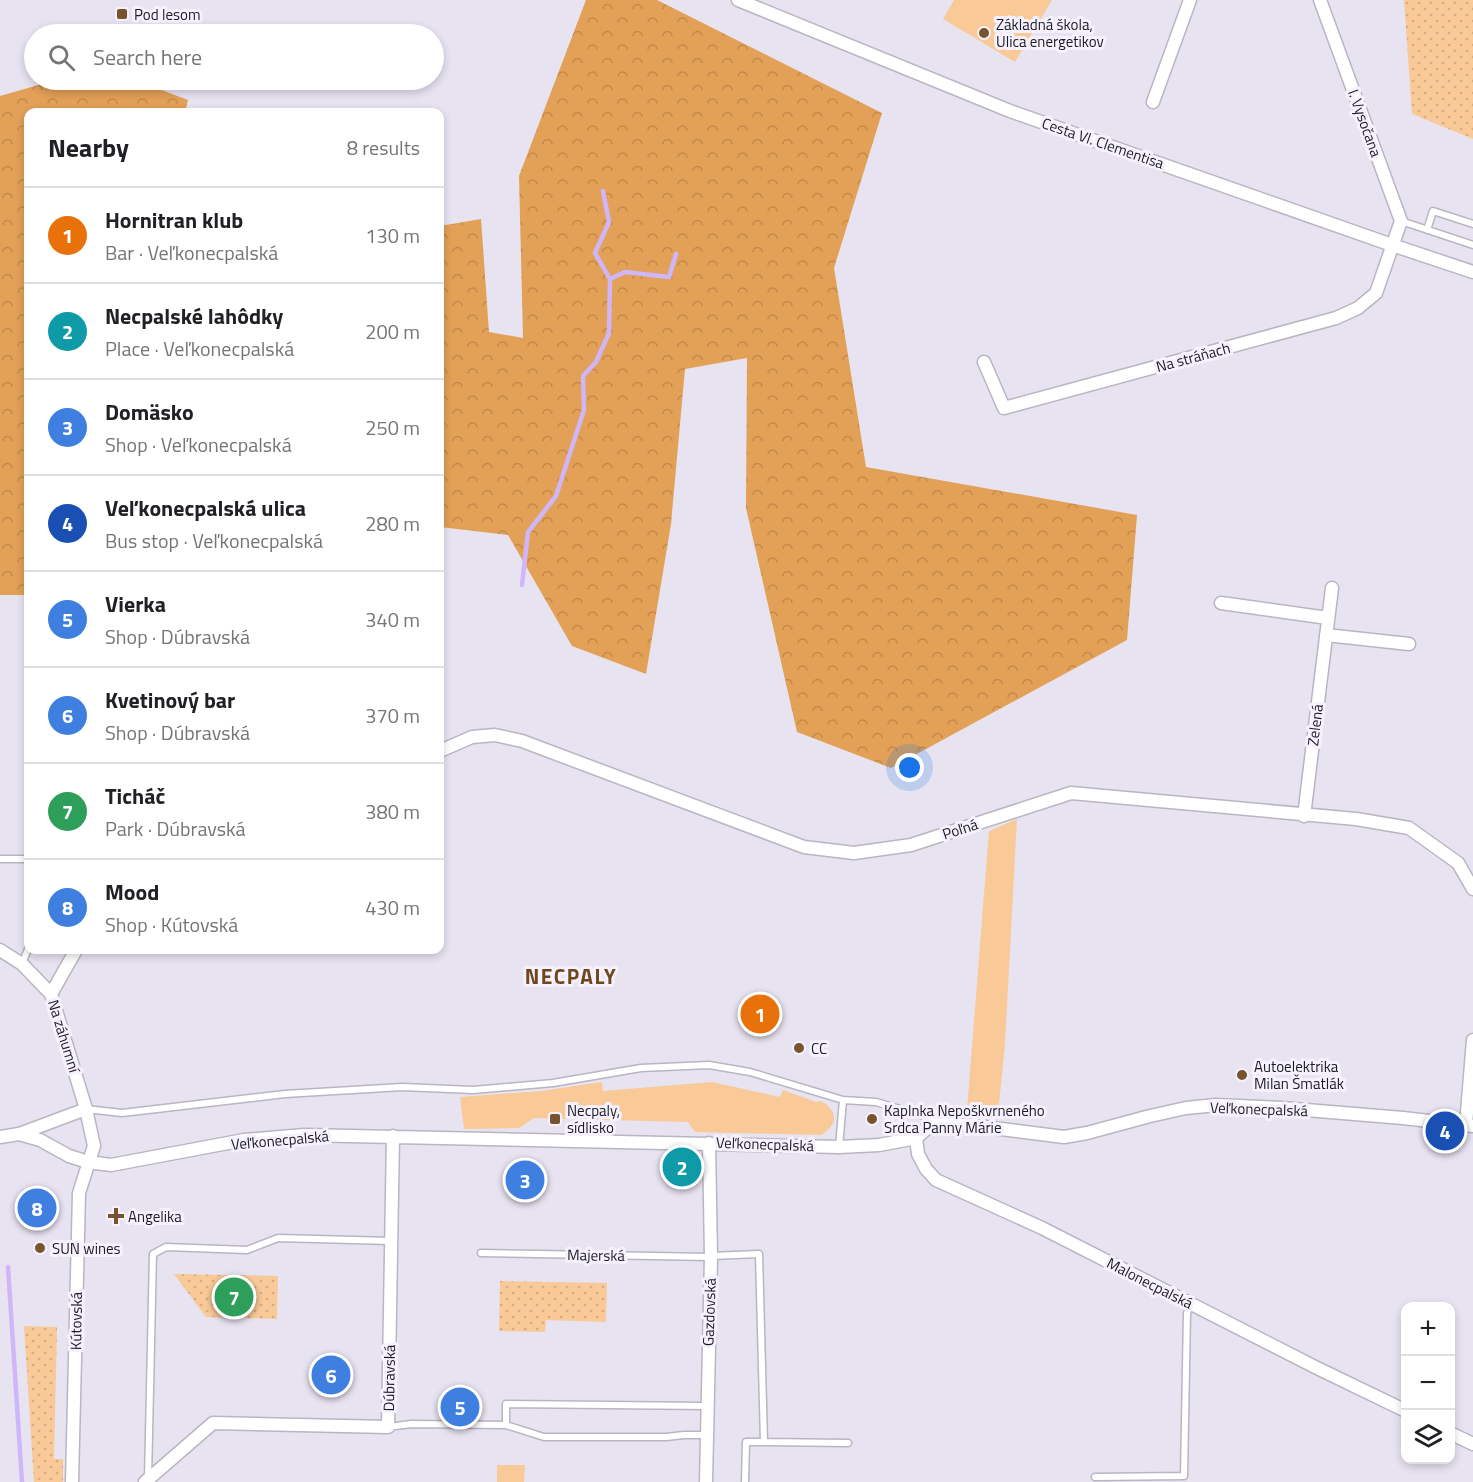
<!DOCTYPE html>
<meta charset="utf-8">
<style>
:root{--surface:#fff;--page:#f2f2f2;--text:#202124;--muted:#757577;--line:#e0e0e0;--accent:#78542e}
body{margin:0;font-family:"Titillium Web",sans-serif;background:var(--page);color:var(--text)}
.controls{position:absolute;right:18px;bottom:18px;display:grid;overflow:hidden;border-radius:12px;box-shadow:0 3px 9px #0003}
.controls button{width:54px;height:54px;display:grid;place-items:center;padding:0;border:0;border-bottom:2px solid var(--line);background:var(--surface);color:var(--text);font:30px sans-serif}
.you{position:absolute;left:910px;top:768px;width:21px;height:21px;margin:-15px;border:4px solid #fff;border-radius:50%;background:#1a73e8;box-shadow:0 0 0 9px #1a73e833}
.badge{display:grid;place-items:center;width:39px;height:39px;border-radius:50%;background:var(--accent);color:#fff;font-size:20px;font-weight:700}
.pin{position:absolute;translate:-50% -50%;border:3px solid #fff;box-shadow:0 2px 6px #0006}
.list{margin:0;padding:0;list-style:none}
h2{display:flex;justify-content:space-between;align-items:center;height:78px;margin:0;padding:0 24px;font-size:26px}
h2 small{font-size:20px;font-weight:400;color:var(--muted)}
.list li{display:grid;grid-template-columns:39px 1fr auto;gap:18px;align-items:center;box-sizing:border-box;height:96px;padding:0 24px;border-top:2px solid var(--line)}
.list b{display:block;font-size:22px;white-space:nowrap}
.list p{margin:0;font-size:20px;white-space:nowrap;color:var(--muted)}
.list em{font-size:20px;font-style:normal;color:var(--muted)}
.icon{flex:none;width:33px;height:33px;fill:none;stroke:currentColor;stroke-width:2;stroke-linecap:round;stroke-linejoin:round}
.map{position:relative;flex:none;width:1473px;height:1482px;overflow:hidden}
.search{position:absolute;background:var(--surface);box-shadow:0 3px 9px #0003;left:24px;top:24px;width:420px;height:66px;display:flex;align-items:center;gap:15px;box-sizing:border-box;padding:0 21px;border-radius:33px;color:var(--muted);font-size:22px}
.panel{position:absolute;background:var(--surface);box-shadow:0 3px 9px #0003;left:24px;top:108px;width:420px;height:846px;border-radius:12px}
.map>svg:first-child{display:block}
.grass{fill:#f9c998}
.forest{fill:url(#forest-crowns)}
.park{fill:url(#park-dots)}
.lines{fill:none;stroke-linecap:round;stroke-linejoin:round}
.stream{stroke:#cfb6f9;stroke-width:4.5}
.service-casing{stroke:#b9b5c1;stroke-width:9}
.minor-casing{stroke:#b9b5c1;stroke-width:15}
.service{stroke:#fff;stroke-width:6}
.minor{stroke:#fff;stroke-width:12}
.poi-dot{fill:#78542e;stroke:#f5f1fe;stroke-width:2}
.labels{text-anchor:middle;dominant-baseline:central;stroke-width:6;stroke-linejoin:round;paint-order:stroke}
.poi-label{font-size:15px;fill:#1d1c20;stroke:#f5f1fe;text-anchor:start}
.street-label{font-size:15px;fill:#1d1c20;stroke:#f5f1fe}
.district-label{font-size:21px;font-weight:bold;letter-spacing:1.5px;fill:#6e471a;stroke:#f5f1fe}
</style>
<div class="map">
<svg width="1473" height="1482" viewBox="0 0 1473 1482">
<defs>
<pattern id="forest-crowns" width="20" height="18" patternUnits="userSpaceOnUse" patternTransform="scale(1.5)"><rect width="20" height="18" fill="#e3a057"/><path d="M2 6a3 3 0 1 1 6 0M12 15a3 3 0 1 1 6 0" fill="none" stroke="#c2894b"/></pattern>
<pattern id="park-dots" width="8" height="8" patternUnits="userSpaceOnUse" patternTransform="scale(1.5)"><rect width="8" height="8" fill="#f9c998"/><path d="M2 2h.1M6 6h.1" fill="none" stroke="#d5ac83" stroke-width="1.8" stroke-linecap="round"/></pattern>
</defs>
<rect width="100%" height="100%" fill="#e8e3f1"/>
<!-- grass -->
<path class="grass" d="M954 0H1052L1015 62 943 19Z
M1017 819 1005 1044 998 1114 967 1110 989 831Z
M602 1082 603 1091 712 1082 780 1097 783 1090 816 1102 819 1101C822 1102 826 1103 828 1106 840 1117 832 1129 821 1135L695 1132 688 1122 534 1118 519 1128 464 1129 460 1097 541 1091Z
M497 1465H525L524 1482H497Z"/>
<!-- forest -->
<path class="forest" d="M586 0H657L882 113 834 268 866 467 1137 515 1127 640 891 768 797 732 746 508 747 358 685 369 671 524 646 674 572 646 508 535 440 527V226L481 219 489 332 523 338 519 176Z
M56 80H135L188 100 185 112H28V595H0V96Z"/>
<!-- park -->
<path class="park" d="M1404 0H1473V139L1412 114Z
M174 1274 278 1276 277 1319 206 1317Z
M500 1281 607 1283 606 1322 546 1320 545 1332 499 1331Z
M24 1326 57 1327 54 1459H63V1482H34Z"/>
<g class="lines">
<!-- stream -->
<path class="stream" d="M610 279 625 272 669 277 676 254
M522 585 528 532 556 496 584 410 583 376 596 362 609 333 610 279 595 253 609 222 603 191
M8 1267 22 1482"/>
<defs>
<path id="service" d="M1401 221 1473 245
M1427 230 1433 211 1473 224
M0 859H28
M22 964 28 949
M86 1109 122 1113 285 1094 402 1087 473 1090 553 1083 641 1068 709 1065 750 1072 843 1100 876 1102 924 1116 932 1124
M839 1147 843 1100
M481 1253 711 1257
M711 1256 759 1254 764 1442 848 1443
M506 1425V1404L707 1406
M388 1427 411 1424 506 1425 544 1437H666L684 1435H706
M1095 1477 1184 1476 1187 1313 1191 1304
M148 1479 153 1254 166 1247 247 1250 278 1238 391 1241
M745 1482 746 1442H764"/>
<path id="minor" d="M738 0 1010 111 1392 245 1473 272
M1153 102 1190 0
M984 362 1004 408 1336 318 1358 308 1376 293 1401 221 1320 0
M1221 603 1328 618
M1326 635 1409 644
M440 751 472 737 495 735 522 741 804 847 854 853 911 845 1071 793 1356 819 1409 828 1458 863 1473 889
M1304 816 1332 588
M0 950 22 964 51 994 86 1109 94 1146 79 1193 72 1482
M51 994 76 950
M1466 1124 1473 1040
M19 1134 86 1109
M0 1137 19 1134 40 1140 69 1156 88 1162 111 1165 244 1140 304 1135 839 1147 879 1145 916 1138 932 1124 970 1125 1064 1137 1087 1133 1150 1116 1186 1108 1216 1105 1282 1108 1403 1118 1473 1126
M916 1138 918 1154 926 1169 936 1180 1042 1228 1317 1368 1406 1411
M1450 1433 1473 1444
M145 1482 213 1423 388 1427 393 1136
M706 1482 711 1257 709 1143"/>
</defs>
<!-- service casing -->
<use href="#service" class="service-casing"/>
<!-- minor casing -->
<use href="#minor" class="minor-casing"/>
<!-- service -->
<use href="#service" class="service"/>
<!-- minor -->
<use href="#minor" class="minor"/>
</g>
<!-- markers -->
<g class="poi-dot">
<rect x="116" y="8" width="12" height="12" rx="3"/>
<circle cx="984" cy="33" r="6"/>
<circle cx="799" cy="1048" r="6"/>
<circle cx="1242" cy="1075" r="6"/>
<rect x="549" y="1113" width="12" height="12" rx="3"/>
<circle cx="872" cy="1119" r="6"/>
<path d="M113 1207h6v6h6v6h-6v6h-6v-6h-6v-6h6z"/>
<circle cx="40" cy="1248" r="6"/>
</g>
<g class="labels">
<!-- poi labels -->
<g class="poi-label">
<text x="134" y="14">Pod lesom</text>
<text x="996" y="24">Základná škola,<tspan x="996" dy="17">Ulica energetikov</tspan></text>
<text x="811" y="1048">CC</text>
<text x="1254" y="1066">Autoelektrika<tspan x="1254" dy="17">Milan Šmatlák</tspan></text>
<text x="567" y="1110">Necpaly,<tspan x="567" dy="17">sídlisko</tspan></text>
<text x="884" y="1110">Kaplnka Nepoškvrneného<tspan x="884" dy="17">Srdca Panny Márie</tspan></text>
<text x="128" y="1216">Angelika</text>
<text x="52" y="1248">SUN wines</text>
</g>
<!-- street labels -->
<g class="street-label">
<text transform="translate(1365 123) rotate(70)">I. Vysočana</text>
<text transform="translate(1103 143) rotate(19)">Cesta Vl. Clementisa</text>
<text transform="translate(1193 357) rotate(-15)">Na stráňach</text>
<text transform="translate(1315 725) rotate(-83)">Zelená</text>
<text transform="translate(960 829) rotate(-18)">Poľná</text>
<text transform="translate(64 1036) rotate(73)">Na záhumní</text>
<text transform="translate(1259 1109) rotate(2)">Veľkonecpalská</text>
<text transform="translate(280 1140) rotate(-5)">Veľkonecpalská</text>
<text transform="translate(765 1144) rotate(2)">Veľkonecpalská</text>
<text transform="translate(596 1255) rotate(1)">Majerská</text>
<text transform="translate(1150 1283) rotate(27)">Malonecpalská</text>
<text transform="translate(709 1312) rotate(-88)">Gazdovská</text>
<text transform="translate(76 1321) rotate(-89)">Kútovská</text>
<text transform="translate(389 1378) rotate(-89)">Dúbravská</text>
</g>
<!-- district labels -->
<g class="district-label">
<text x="571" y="976">NECPALY</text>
</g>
</g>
</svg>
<div class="controls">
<button>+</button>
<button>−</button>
<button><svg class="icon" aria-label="layers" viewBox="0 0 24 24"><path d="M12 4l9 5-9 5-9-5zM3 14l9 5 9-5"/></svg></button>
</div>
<div class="you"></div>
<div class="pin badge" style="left:760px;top:1014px;background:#e8710a">1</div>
<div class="pin badge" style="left:682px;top:1167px;background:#0f9aa8">2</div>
<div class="pin badge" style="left:525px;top:1180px;background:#3f7fe0">3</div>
<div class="pin badge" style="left:1445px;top:1131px;background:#1a4fb4">4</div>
<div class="pin badge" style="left:460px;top:1407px;background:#3f7fe0">5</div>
<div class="pin badge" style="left:331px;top:1375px;background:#3f7fe0">6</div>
<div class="pin badge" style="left:234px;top:1297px;background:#2e9e5b">7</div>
<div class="pin badge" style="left:37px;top:1208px;background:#3f7fe0">8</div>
<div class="search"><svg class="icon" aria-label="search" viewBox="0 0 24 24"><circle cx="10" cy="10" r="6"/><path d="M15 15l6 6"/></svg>Search here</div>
<section class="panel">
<h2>Nearby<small>8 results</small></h2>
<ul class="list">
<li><span class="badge" style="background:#e8710a">1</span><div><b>Hornitran klub</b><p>Bar · Veľkonecpalská</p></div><em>130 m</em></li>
<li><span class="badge" style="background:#0f9aa8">2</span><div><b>Necpalské lahôdky</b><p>Place · Veľkonecpalská</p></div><em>200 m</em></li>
<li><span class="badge" style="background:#3f7fe0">3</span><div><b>Domäsko</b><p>Shop · Veľkonecpalská</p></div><em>250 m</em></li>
<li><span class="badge" style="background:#1a4fb4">4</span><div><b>Veľkonecpalská ulica</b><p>Bus stop · Veľkonecpalská</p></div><em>280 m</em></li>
<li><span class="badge" style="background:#3f7fe0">5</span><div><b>Vierka</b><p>Shop · Dúbravská</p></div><em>340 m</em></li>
<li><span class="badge" style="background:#3f7fe0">6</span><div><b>Kvetinový bar</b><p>Shop · Dúbravská</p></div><em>370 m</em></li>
<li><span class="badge" style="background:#2e9e5b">7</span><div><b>Ticháč</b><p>Park · Dúbravská</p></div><em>380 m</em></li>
<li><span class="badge" style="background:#3f7fe0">8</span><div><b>Mood</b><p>Shop · Kútovská</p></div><em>430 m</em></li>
</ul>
</section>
</div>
